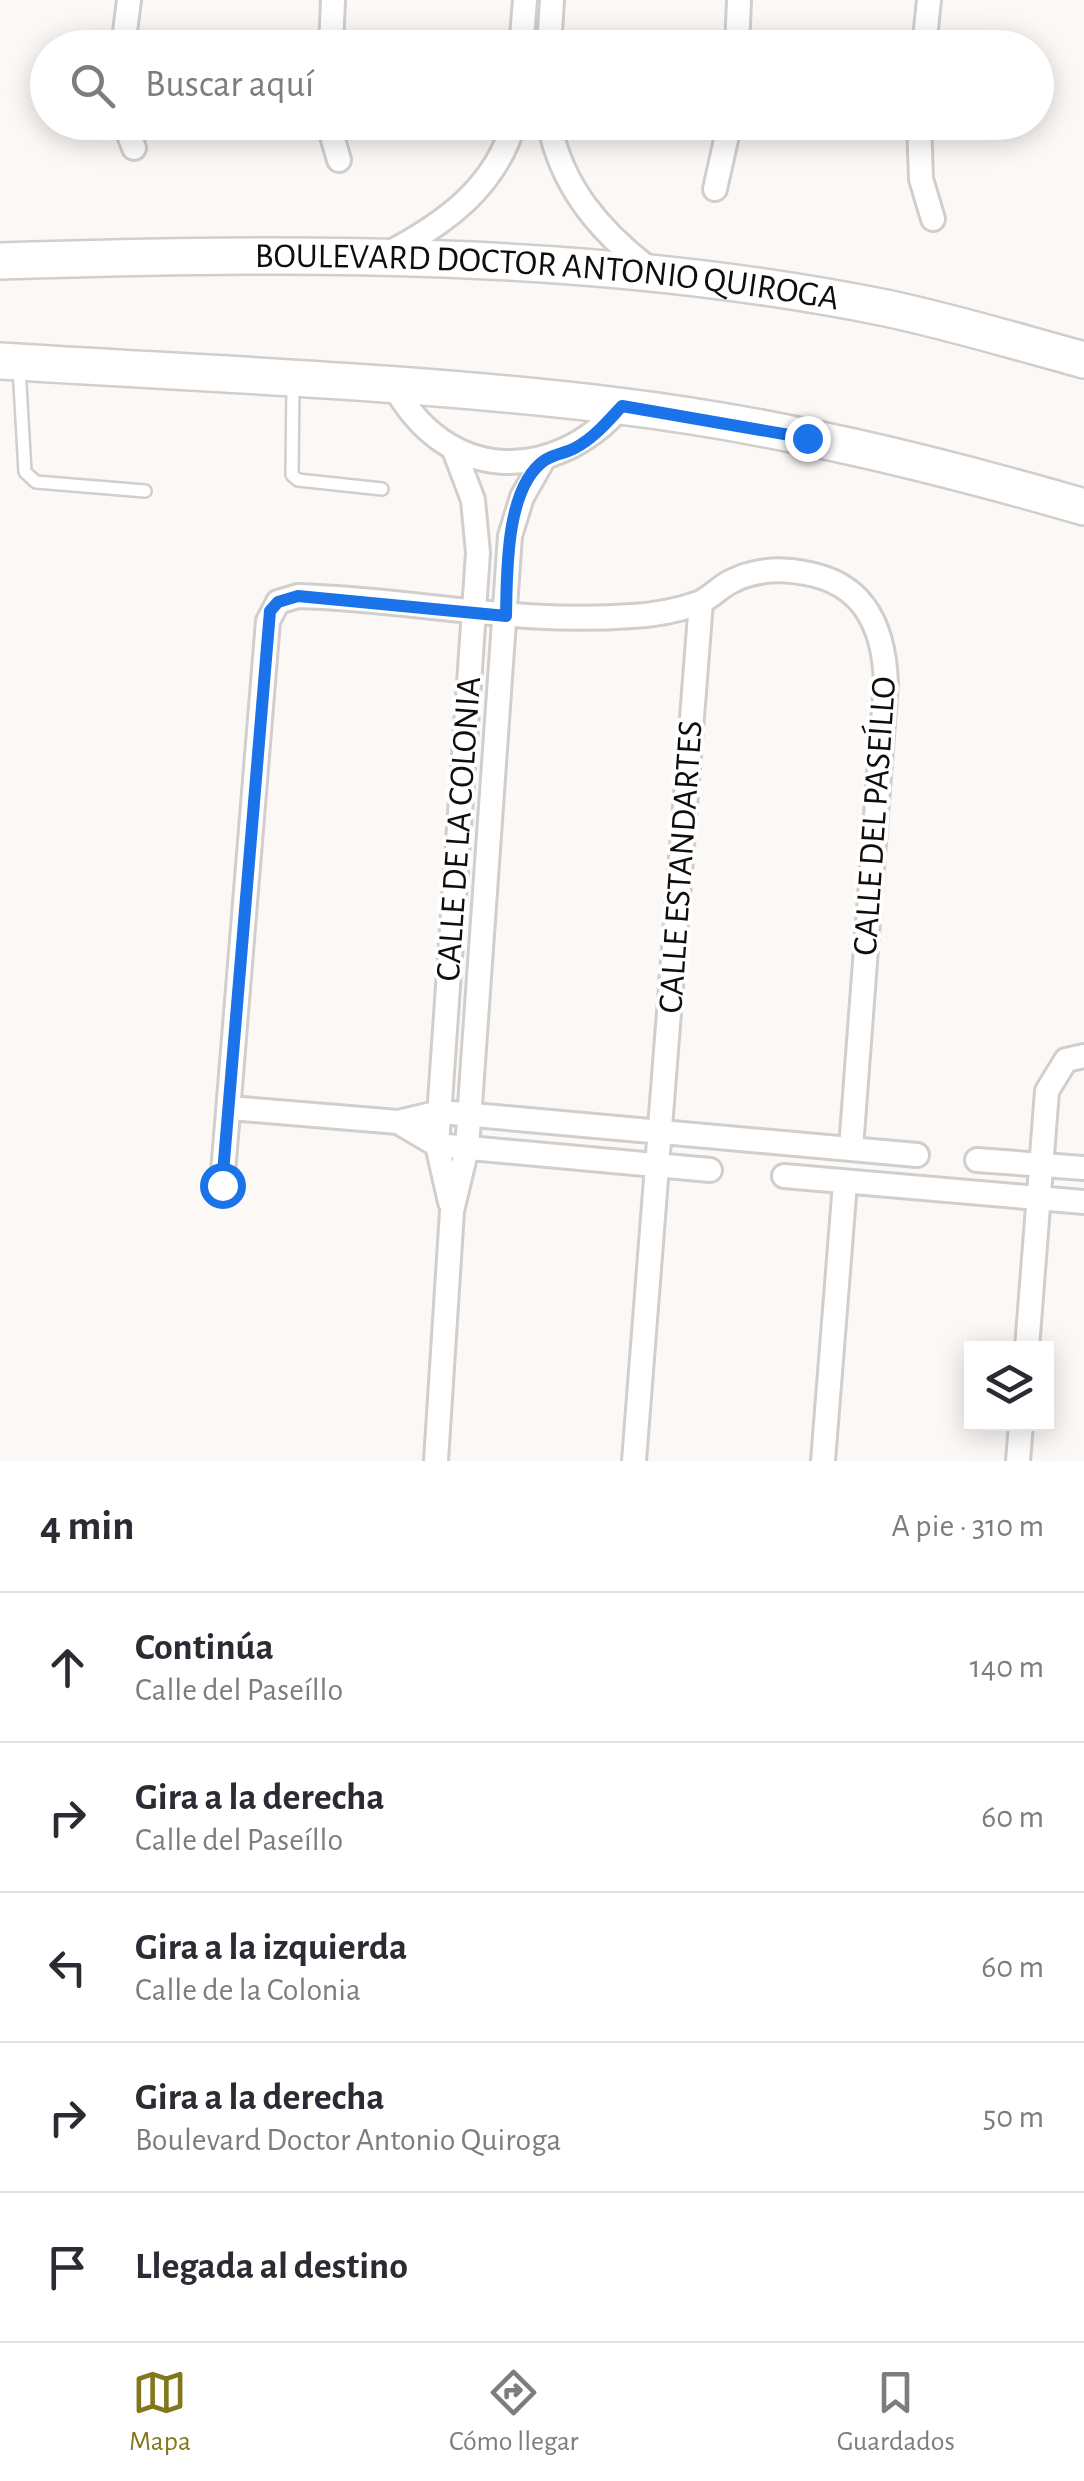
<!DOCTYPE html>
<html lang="es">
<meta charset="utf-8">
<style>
:root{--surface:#fff;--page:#f2f2f3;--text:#2b2b33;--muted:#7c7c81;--line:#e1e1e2;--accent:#82771b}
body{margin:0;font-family:"Alegreya Sans",sans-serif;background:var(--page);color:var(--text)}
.controls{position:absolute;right:30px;bottom:30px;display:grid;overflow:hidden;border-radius:0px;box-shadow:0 5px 25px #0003}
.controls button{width:90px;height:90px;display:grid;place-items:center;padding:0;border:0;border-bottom:2px solid var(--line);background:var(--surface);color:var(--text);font:50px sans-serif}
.stop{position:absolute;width:30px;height:30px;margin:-22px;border:8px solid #1a73e8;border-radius:50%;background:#fff}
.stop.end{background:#1a73e8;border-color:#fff;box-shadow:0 2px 10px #0008}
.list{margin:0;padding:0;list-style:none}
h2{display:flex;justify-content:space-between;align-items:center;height:130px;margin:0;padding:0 40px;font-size:42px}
h2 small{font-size:32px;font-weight:400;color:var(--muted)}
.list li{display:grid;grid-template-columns:65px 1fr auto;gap:30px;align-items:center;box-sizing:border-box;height:150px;padding:0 40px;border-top:2px solid var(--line)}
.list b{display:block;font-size:38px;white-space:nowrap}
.list p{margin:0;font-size:32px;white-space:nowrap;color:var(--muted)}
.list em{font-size:32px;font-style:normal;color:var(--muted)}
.icon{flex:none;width:55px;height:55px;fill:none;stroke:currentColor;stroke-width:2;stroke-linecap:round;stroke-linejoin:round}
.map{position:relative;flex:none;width:1084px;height:1461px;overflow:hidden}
.search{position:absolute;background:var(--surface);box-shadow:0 5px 25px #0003;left:30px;right:30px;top:30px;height:110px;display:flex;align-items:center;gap:25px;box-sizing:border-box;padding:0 35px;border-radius:55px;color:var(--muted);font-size:38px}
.sheet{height:880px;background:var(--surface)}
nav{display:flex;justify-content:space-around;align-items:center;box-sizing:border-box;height:140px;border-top:2px solid var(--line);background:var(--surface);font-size:28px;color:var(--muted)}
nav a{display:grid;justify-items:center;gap:5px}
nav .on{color:var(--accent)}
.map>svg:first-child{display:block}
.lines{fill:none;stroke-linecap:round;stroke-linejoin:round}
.lane-casing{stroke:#d1cecc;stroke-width:16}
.street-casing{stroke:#d1cecc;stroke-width:28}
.primary-casing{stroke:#d1cecc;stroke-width:40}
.lane{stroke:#fff;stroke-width:11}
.street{stroke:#fff;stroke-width:22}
.primary{stroke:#fff;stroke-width:35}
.route{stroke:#1a73e8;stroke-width:12}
.labels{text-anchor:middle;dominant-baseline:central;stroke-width:8;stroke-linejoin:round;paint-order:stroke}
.street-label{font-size:35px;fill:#0f0e0d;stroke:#fff}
</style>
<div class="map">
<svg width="1084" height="1461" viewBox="0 0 1084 1461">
<rect width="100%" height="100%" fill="#fbf8f6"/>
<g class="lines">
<defs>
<path id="lane" d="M19 367 25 472 36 482 145 491
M293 382 292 475 298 480 382 489"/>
<path id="street" d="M123 48 129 0
M331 48 333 0
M521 48 525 0
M549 48 552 0
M737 48 739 0
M924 48 929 0
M124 122 134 148
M328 122 339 160
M549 122C561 187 601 233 652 271
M919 122 921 179 933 219
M715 189 730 122
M385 255C443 225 496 188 514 122
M393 384C445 482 551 486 622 406
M230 1108 398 1122 440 1112 917 1155
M398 1122 437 1145 710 1170
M977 1160 1084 1168
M784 1176 1084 1202
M222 1185 268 621 278 602 298 596C410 599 519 625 632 616 653 615 679 610 699 603 710 598 719 588 730 582 753 570 780 568 805 573 865 583 884 628 886 683L851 1148
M450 1202 437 1145 478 553 473 500 454 450
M1027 1348 1047 1091 1066 1060 1084 1056
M436 1461 452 1211 467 1148 510 536 522 497 543 460
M634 1461 701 602
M823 1461 845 1183
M1018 1461 1021 1424"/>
<g id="primary">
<path id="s1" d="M0 261C296 252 594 249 886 308 952 322 1018 342 1084 360"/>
<path d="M0 361C206 374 413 381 619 406 777 425 932 463 1084 507"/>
</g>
</defs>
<!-- lane casing -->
<use href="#lane" class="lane-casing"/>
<!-- street casing -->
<use href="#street" class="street-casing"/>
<!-- primary casing -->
<use href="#primary" class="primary-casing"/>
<!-- lane -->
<use href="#lane" class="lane"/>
<!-- street -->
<use href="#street" class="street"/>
<!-- primary -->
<use href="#primary" class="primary"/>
</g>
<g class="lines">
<!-- route -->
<path class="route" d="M222 1185 270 611 278 602 298 596 506 616C507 574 505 487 545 460 554 454 566 453 575 448 594 438 607 422 622 406L807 438"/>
</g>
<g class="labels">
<!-- street labels -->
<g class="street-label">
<text stroke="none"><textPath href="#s1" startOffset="548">BOULEVARD DOCTOR ANTONIO QUIROGA</textPath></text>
<text transform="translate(875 816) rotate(-86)">CALLE DEL PASEÍLLO</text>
<text transform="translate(459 829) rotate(-86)">CALLE DE LA COLONIA</text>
<text transform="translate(681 867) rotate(-86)">CALLE ESTANDARTES</text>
</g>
</g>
</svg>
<div class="controls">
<button><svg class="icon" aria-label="layers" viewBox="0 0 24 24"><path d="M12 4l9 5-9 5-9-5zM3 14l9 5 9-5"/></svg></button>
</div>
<div class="stop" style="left:222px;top:1185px"></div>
<div class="stop end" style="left:807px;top:438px"></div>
<div class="search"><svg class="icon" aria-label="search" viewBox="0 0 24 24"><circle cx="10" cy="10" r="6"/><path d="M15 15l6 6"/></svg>Buscar aquí</div>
</div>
<section class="sheet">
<h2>4 min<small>A pie · 310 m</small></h2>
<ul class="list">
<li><svg class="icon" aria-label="ahead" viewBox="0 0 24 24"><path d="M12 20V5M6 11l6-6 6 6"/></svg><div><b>Continúa</b><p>Calle del Paseíllo</p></div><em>140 m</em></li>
<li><svg class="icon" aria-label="right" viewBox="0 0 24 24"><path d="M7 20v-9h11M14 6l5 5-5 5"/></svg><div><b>Gira a la derecha</b><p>Calle del Paseíllo</p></div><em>60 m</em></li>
<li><svg class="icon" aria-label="left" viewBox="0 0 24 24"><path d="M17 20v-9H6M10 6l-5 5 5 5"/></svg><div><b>Gira a la izquierda</b><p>Calle de la Colonia</p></div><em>60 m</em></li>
<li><svg class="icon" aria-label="right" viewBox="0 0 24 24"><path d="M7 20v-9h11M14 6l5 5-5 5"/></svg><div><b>Gira a la derecha</b><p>Boulevard Doctor Antonio Quiroga</p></div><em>50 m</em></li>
<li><svg class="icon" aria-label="arrive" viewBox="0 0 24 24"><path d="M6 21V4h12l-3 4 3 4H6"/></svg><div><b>Llegada al destino</b></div></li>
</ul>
</section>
<nav>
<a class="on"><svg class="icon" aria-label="map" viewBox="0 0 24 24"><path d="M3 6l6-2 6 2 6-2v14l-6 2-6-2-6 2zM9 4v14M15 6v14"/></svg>Mapa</a>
<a><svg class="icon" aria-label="directions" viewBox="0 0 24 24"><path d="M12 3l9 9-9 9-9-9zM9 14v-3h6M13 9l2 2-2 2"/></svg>Cómo llegar</a>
<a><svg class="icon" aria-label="saved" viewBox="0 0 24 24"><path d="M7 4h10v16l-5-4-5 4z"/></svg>Guardados</a>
</nav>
